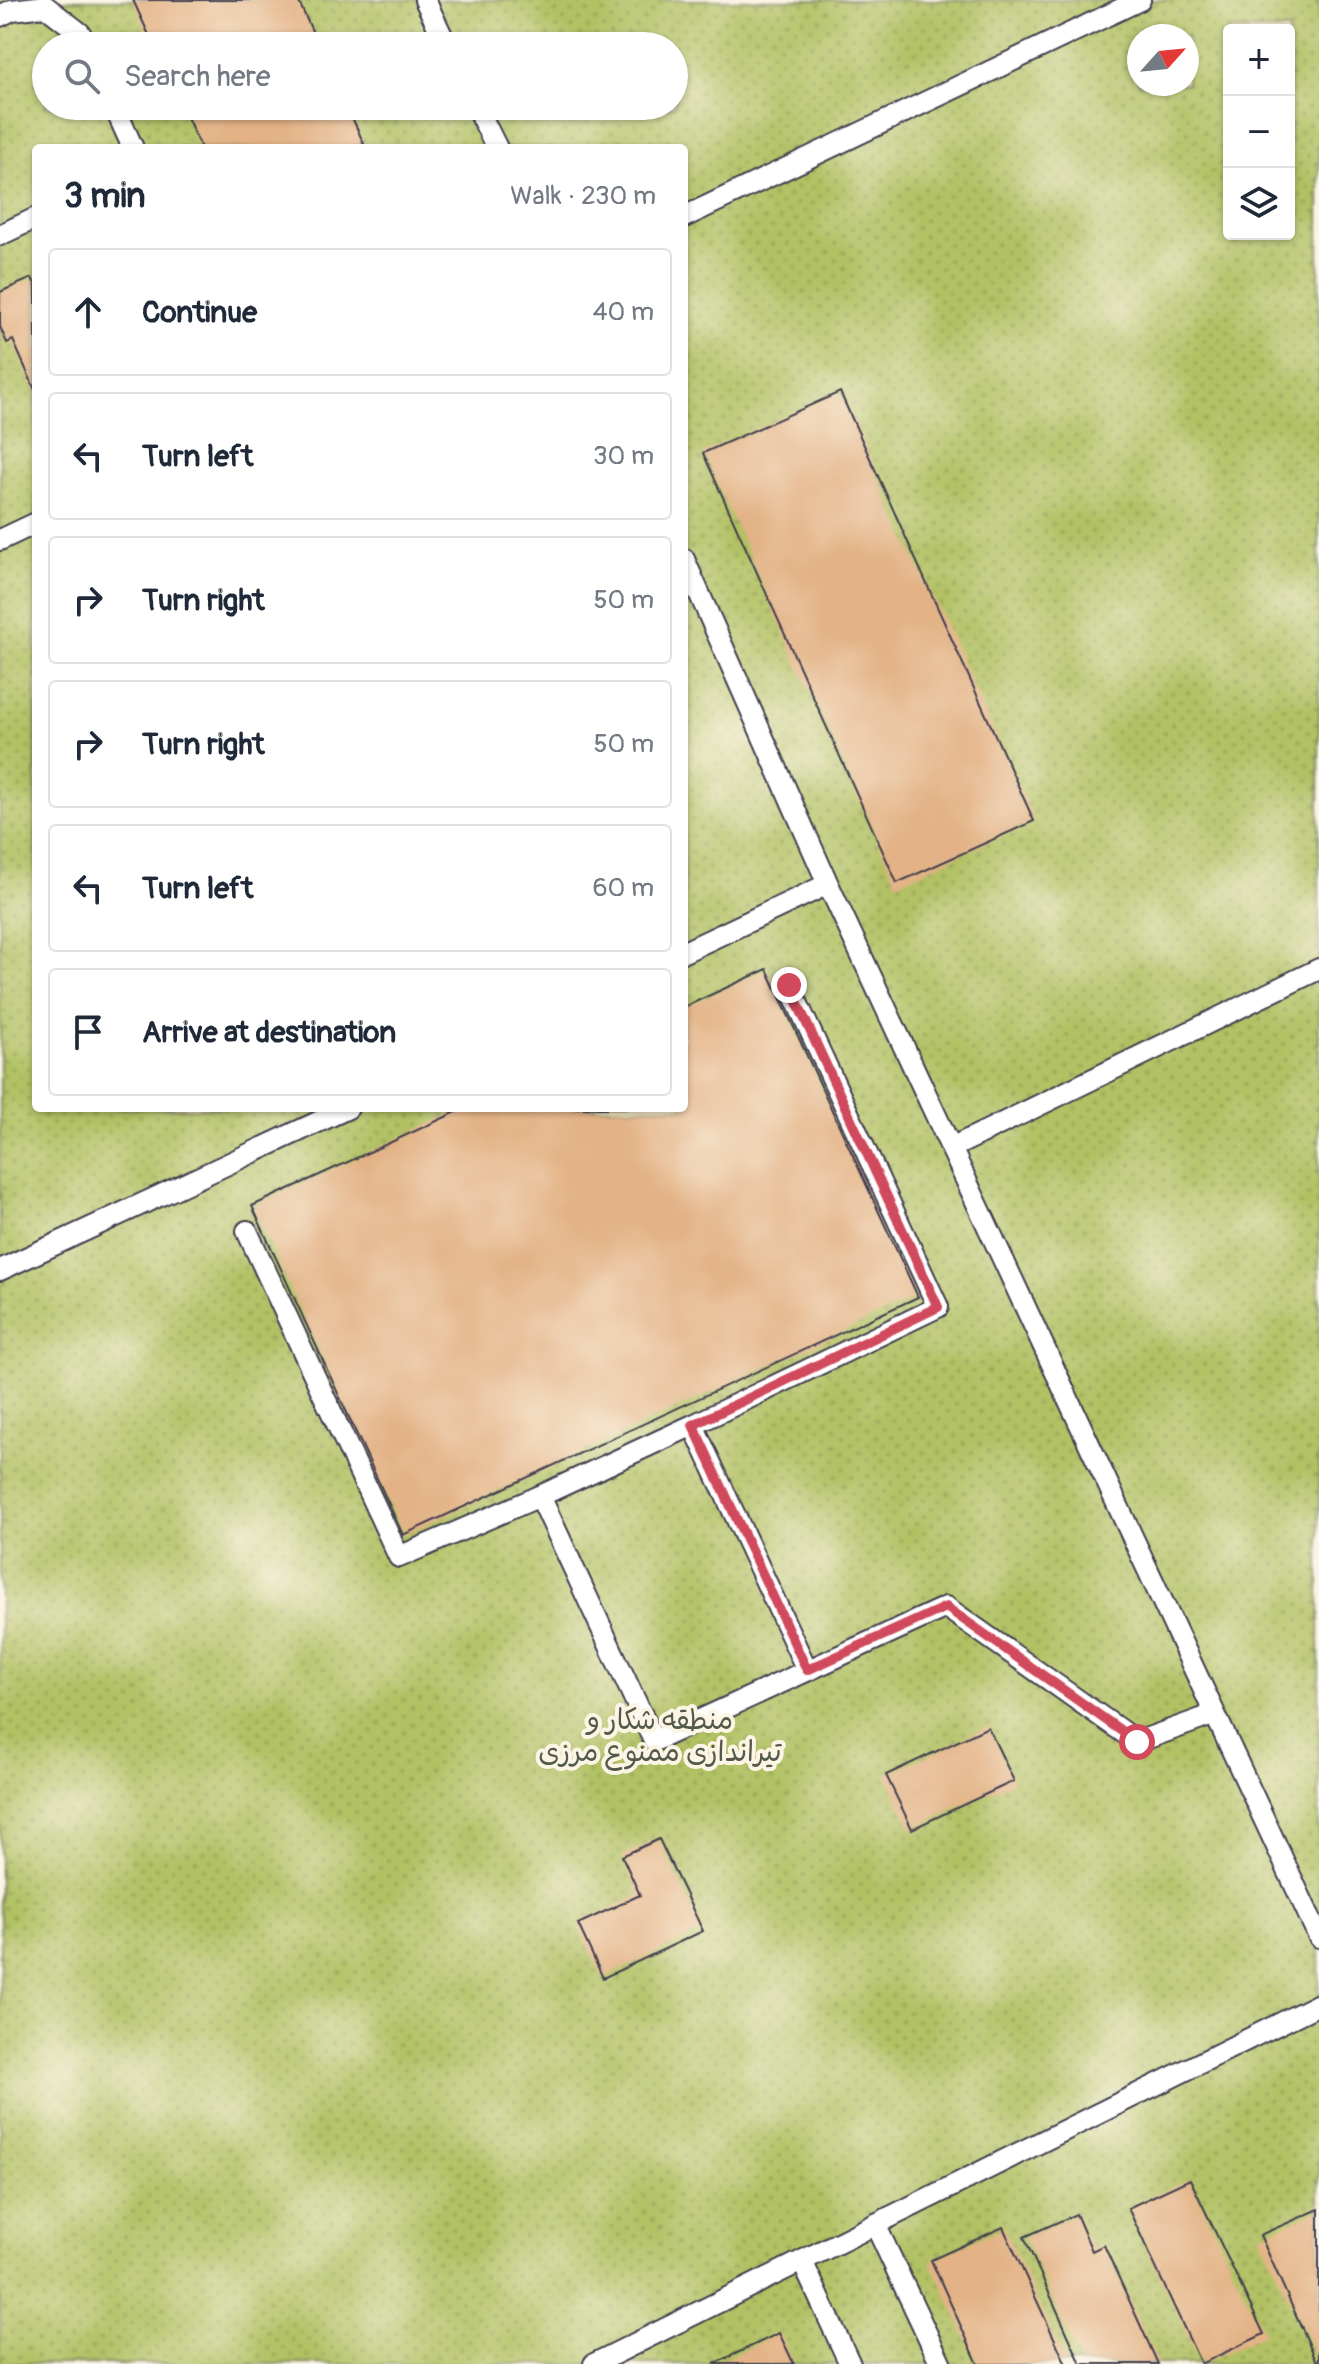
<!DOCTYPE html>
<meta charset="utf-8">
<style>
:root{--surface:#fff;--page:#f2f2f3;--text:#1f2937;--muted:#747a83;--line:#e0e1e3}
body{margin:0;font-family:Pangolin,"Playpen Sans Arabic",sans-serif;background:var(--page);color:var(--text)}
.controls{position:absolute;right:24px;top:24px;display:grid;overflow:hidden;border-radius:8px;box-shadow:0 2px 6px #0004}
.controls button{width:72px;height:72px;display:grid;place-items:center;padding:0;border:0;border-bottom:2px solid var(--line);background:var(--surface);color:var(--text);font:40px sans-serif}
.compass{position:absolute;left:1127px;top:24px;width:72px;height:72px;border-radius:50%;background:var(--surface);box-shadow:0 2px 6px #0004;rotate:63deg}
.stop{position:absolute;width:24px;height:24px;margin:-18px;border:6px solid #d1495b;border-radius:50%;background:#fff}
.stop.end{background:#d1495b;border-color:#fff;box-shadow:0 2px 8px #0008}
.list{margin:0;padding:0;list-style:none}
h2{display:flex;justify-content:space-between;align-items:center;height:104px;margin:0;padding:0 32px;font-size:34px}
h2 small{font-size:26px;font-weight:400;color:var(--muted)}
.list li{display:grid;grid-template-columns:52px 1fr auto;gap:24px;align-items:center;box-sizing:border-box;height:128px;margin:0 16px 16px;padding:0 16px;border:2px solid var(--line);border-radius:8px}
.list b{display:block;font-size:30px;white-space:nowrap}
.list em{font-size:26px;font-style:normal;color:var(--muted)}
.icon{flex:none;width:44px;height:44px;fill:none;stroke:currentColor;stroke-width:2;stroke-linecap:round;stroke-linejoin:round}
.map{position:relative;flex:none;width:1319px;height:2364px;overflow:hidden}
.search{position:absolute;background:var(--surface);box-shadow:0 2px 6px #0004;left:32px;top:32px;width:656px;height:88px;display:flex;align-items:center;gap:20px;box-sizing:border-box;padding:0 28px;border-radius:44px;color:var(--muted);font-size:30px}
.panel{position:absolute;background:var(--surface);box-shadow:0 2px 6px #0004;left:32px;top:144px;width:656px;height:968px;border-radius:8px}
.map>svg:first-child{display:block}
.park{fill:url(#park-dots);stroke:#6a7250;stroke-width:2;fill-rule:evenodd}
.building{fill:#e3b286}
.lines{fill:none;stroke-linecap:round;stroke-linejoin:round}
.service-casing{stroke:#403e4e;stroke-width:24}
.service{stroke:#fff;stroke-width:20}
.route{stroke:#d1495b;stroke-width:10}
.labels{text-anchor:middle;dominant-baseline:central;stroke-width:8;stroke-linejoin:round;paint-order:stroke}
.park-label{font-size:28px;fill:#545a49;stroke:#fcf5e5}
</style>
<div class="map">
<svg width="1319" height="2364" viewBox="0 0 1319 2364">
<defs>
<pattern id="park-dots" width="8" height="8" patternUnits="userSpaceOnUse" patternTransform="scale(2)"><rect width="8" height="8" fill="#b1c164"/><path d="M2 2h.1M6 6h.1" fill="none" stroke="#909c54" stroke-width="1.8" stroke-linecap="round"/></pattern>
</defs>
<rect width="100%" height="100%" fill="#fcf5e5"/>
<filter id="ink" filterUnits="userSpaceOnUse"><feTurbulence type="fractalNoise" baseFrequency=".0125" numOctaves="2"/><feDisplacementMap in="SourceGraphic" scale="16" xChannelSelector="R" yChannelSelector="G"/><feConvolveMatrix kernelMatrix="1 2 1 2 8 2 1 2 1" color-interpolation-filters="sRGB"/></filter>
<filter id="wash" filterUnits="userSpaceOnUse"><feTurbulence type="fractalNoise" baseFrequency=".006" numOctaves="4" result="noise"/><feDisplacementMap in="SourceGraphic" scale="32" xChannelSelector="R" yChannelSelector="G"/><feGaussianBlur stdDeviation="1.8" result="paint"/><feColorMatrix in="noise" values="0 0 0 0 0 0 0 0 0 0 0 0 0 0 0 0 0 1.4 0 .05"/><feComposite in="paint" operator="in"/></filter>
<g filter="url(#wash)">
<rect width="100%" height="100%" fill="#ebdeba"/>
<!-- park -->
<path class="park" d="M0 0H1319V2364H0ZM1229 30H1289V234H1229ZM1139 36H1187V84H1139ZM46 46H674V106H46ZM36 148H684V1108H36Z"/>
<g id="blocks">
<!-- building -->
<path class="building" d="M133 0H298L319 46H154Z
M182 106H347L364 144 356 148H201Z
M32 278 36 286V392L13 340 7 343 0 327V292Z
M840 392 1034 821 897 883 703 453Z
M767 969 918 1297 403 1535 252 1206 465 1108H684V1007Z
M988 1727 1014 1781 912 1829 886 1775Z
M659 1839 703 1931 603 1978 578 1924 640 1895 622 1856Z
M1190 2179 1264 2334 1201 2364 1128 2208Z
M1319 2209V2364H1318L1260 2235Z
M1076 2214 1092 2251 1104 2245 1158 2364H1081L1024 2237Z
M1003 2227 1066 2364H978L931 2260Z
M779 2333 794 2364H714Z"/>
</g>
</g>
<g filter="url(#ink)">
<use href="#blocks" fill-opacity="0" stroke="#403e4e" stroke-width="2"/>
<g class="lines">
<defs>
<path id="service" d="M425 0 447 46
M0 16 12 10 45 6 80 33 86 46
M114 106 133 148
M476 106 497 148
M684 217 1140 0
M0 235 36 218
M0 540 36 523
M684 559 828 884 1319 1937
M684 952 828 884
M951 1148 1319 969
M247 1231 399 1557 540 1496
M0 1270 348 1108
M693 1425 938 1307 789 985
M807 1670 693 1425 540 1496 654 1741 946 1607 1137 1742 1215 1714
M875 2224 941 2364
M802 2261 850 2364
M594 2364 1319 2004"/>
</defs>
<!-- service casing -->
<use href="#service" class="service-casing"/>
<!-- service -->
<use href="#service" class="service"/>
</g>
</g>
<g class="lines" filter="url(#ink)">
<!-- route -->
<path class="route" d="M789 985 938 1307 693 1425 807 1670 946 1607 1137 1742"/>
</g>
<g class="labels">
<!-- park labels -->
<g class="park-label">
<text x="660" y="1720">منطقه شکار و<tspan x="660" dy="32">تیراندازی ممنوع مرزی</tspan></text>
</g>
</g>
</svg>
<div class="controls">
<button>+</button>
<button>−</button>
<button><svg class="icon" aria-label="layers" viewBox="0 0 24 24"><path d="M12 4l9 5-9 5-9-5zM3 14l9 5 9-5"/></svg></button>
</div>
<svg class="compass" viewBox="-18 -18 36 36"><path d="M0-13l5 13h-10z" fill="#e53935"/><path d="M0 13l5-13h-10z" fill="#747a83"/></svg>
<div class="stop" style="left:1137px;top:1742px"></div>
<div class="stop end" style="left:789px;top:985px"></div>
<div class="search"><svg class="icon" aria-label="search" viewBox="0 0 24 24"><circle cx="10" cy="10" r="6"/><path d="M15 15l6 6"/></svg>Search here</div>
<section class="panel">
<h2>3 min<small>Walk · 230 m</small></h2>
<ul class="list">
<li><svg class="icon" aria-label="ahead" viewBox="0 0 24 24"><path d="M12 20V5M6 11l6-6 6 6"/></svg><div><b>Continue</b></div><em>40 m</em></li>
<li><svg class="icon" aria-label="left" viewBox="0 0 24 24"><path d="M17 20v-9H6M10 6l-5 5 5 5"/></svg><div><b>Turn left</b></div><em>30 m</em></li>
<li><svg class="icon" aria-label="right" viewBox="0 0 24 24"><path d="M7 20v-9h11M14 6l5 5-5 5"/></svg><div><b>Turn right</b></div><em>50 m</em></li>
<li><svg class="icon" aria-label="right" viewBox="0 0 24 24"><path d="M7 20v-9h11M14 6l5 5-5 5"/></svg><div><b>Turn right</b></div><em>50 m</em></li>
<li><svg class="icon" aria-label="left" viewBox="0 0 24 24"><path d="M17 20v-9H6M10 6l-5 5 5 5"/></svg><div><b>Turn left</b></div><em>60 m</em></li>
<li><svg class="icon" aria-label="arrive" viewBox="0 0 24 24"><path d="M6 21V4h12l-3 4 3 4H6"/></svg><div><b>Arrive at destination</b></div></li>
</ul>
</section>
</div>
